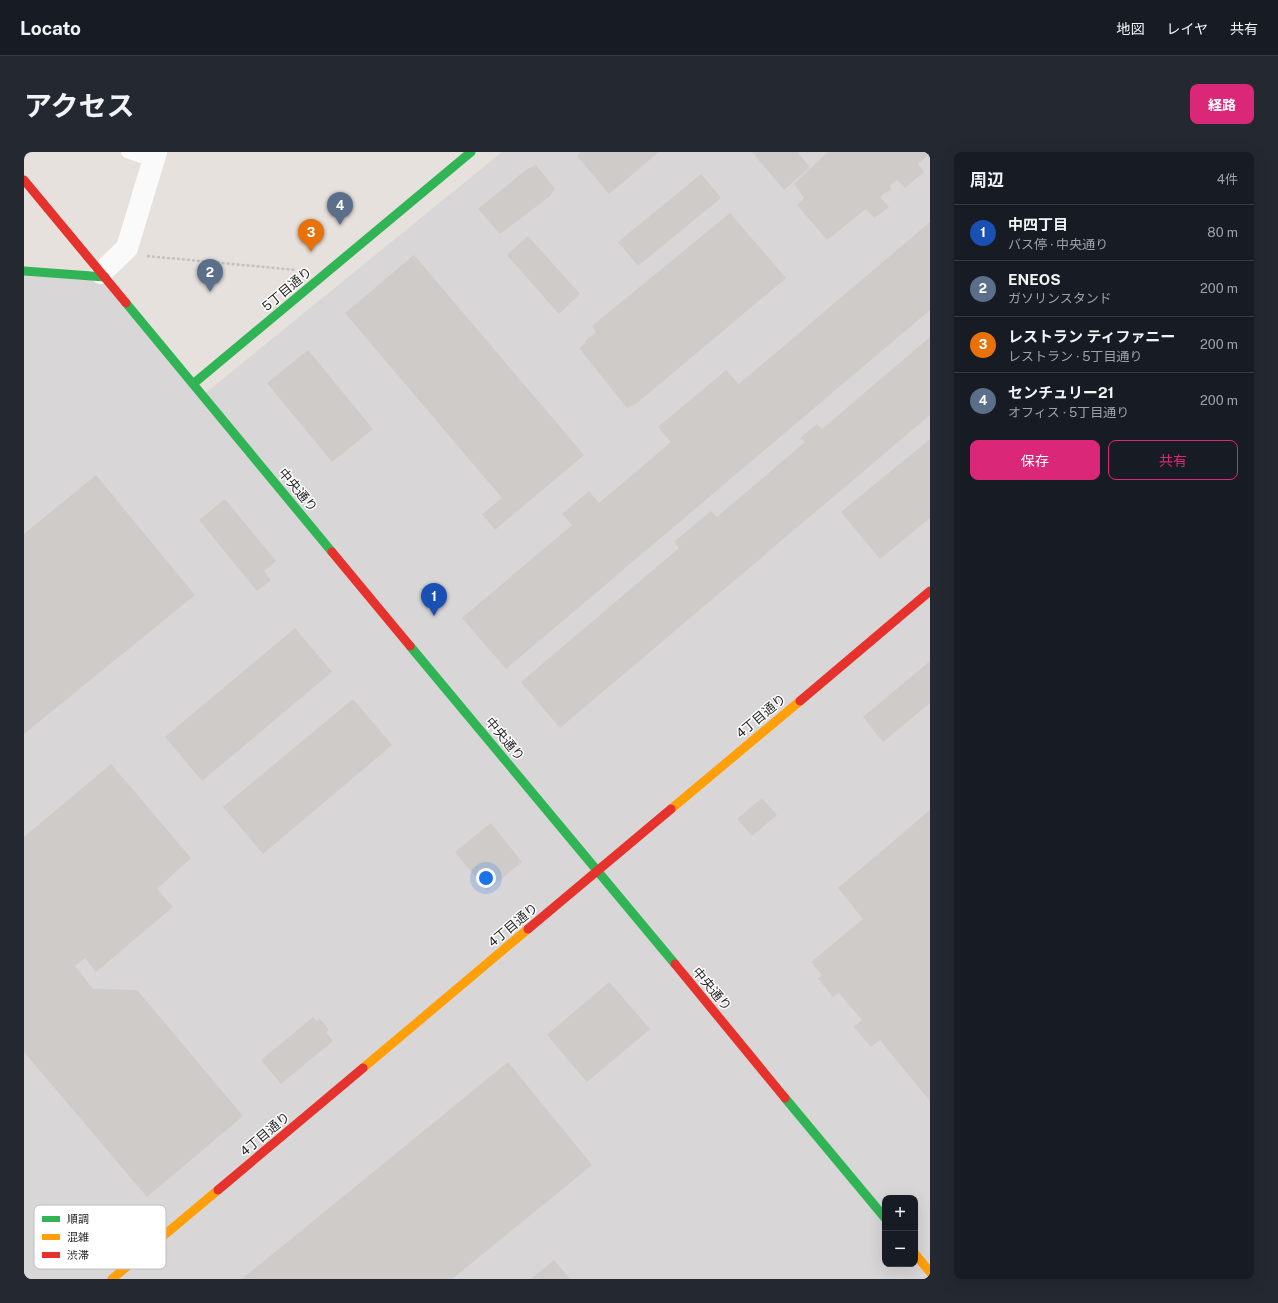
<!DOCTYPE html>
<html lang="ja">
<meta charset="utf-8">
<style>
:root{--surface:#171b24;--page:#242831;--text:#f1f3f6;--muted:#9ea1a6;--line:#363941;--accent:#db2777}
body{margin:0;font-family:"Public Sans","Noto Sans JP",sans-serif;background:var(--page);color:var(--text)}
.controls{position:absolute;right:12px;bottom:12px;display:grid;overflow:hidden;border-radius:8px;box-shadow:0 4px 16px #0002}
.controls button{width:36px;height:36px;display:grid;place-items:center;padding:0;border:0;border-bottom:1px solid var(--line);background:var(--surface);color:var(--text);font:20px sans-serif}
.you{position:absolute;left:462px;top:726px;width:14px;height:14px;margin:-10px;border:3px solid #fff;border-radius:50%;background:#1a73e8;box-shadow:0 0 0 6px #1a73e833}
.badge{display:grid;place-items:center;width:26px;height:26px;border-radius:50%;background:var(--accent);color:#fff;font-size:13px;font-weight:700}
.pin{position:absolute;translate:-50% -33px;filter:drop-shadow(0 1px 2px #0008)}
.pin::after{content:'';position:absolute;top:21px;width:14px;height:12px;background:inherit;clip-path:polygon(0 0,100% 0,50% 100%)}
.list{margin:0;padding:0;list-style:none}
h2{display:flex;justify-content:space-between;align-items:center;height:52px;margin:0;padding:0 16px;font-size:17px}
h2 small{font-size:13px;font-weight:400;color:var(--muted)}
.list li{display:grid;grid-template-columns:26px 1fr auto;gap:12px;align-items:center;box-sizing:border-box;height:56px;padding:0 16px;border-top:1px solid var(--line)}
.list b{display:block;font-size:15px;white-space:nowrap}
.list p{margin:0;font-size:13px;white-space:nowrap;color:var(--muted)}
.list em{font-size:13px;font-style:normal;color:var(--muted)}
.actions{display:flex;gap:8px;padding:12px 16px}
.actions a{flex:1;padding:9px 0;border:1px solid var(--accent);border-radius:8px;text-align:center;font-size:14px;color:var(--accent)}
.actions .main{background:var(--accent);color:#fff}
.map{position:relative;flex:none;width:906px;height:1127px;overflow:hidden;border-radius:8px}
header{display:flex;align-items:center;gap:24px;box-sizing:border-box;height:56px;padding:0 20px;background:var(--surface);border-bottom:1px solid var(--line)}
header strong{font-size:19px}
nav{display:flex;gap:22px;margin-inline-start:auto;font-size:14px}
.intro{display:flex;align-items:center;justify-content:space-between;box-sizing:border-box;height:96px;padding:0 24px}
h1{margin:0;font-size:28px}
.button{padding:10px 18px;border-radius:8px;background:var(--accent);color:#fff;font-size:14px;font-weight:700}
main{display:flex;gap:24px;padding:0 24px}
aside{flex:1;background:var(--surface);border-radius:8px;box-shadow:0 4px 16px #0002}
.map>svg:first-child{display:block}
.industrial{fill:#d9d6d8;fill-rule:evenodd}
.building{fill:#cecbc8}
.lines{fill:none;stroke-linecap:round;stroke-linejoin:round}
.path{stroke:#c2c2c1;stroke-width:2.5;stroke-dasharray:3 2;stroke-linecap:butt}
.lane{stroke:#fbfafa;stroke-width:12}
.street{stroke:#fbfafa;stroke-width:22}
.fast{stroke:#30b455;stroke-width:9}
.slow{stroke:#ff9f0a;stroke-width:9}
.jam{stroke:#e5322d;stroke-width:9}
.labels{text-anchor:middle;dominant-baseline:central;stroke-width:3;stroke-linejoin:round;paint-order:stroke}
.street-label{font-size:13px;fill:#272727;stroke:#fff}
.key{fill:#fff;stroke:#bebebe;stroke-width:1}
.key-label{font-size:11px;fill:#272727}
</style>
<header>
<strong>Locato</strong>
<nav><a>地図</a><a>レイヤ</a><a>共有</a></nav>
</header>
<div class="intro"><h1>アクセス</h1><a class="button">経路</a></div>
<main>
<div class="map">
<svg width="906" height="1127" viewBox="0 0 906 1127">
<rect width="100%" height="100%" fill="#e6e1dc"/>
<!-- industrial -->
<path class="industrial" d="M478 0H906V1127H0V122L81 125 179 243ZM861 1046H891V1112H861Z"/>
<!-- building -->
<path class="building" d="M557 0H635L585 42 553 4Z
M728 0H776L774 1 785 14 784 15 785 16 760 38Z
M804 0H906V2L894 12 900 20 881 36 873 28 866 33 867 37 856 45 865 55 850 66 842 57 803 88 773 53 780 46 770 32Z
M512 13 531 37 526 44 476 82 454 57 503 17Z
M677 22 697 46 614 114 594 90Z
M706 61 762 126 613 251 603 256 555 196 562 191 561 189 572 180 568 174Z
M906 70V158L482 517 438 466 548 373 538 362 565 339 575 351 647 290 634 275 702 218 715 232Z
M504 84 556 142 535 162 483 103Z
M390 103 560 303 471 378 458 362 478 346 321 161Z
M906 185V263L536 576 497 530 655 396 650 390 687 359 693 365 781 290 776 286 793 272 798 277Z
M284 198 349 277 308 310 243 231Z
M906 287V366L856 407 817 360Z
M72 323 171 443 0 582V382Z
M201 347 252 409 240 419 247 428 233 439 175 368Z
M271 476 308 520 178 629 141 585Z
M906 509V551L859 590 839 565Z
M329 547 368 593 239 702 199 655Z
M87 612 167 706 133 737 149 755 72 820 61 806 51 814 69 837 113 838 219 964 123 1045 0 900V685Z
M738 646 753 663 728 684 713 667Z
M906 658V949L856 888 847 895 830 875 838 868 815 841 809 845 794 826 798 823 787 810 839 767 814 736Z
M467 671 498 710 463 739 431 700Z
M585 830 626 877 563 930 523 883Z
M289 865 293 869 295 866 305 878 302 880 309 889 257 932 237 908Z
M484 910 568 1013 428 1127H218Z
M530 1108 546 1127H507Z"/>
<g class="lines">
<!-- path -->
<path class="path" d="M123 104 272 118"/>
<!-- lane -->
<path class="lane" d="M103 0 129 9"/>
<!-- street -->
<path class="street" d="M77 121 103 96 132 0"/>
<!-- fast -->
<path class="fast" d="M0 119 81 125
M102 151 308 400
M169 232 447 0
M386 494 651 812
M761 946 861 1066"/>
<!-- slow -->
<path class="slow" d="M647 657 776 549
M339 916 504 777
M891 1102 906 1120
M88 1127 194 1038"/>
<!-- jam -->
<path class="jam" d="M0 28 102 151
M308 400 386 494
M776 549 906 439
M504 777 647 657
M651 812 761 946
M194 1038 339 916"/>
</g>
<g class="labels">
<!-- street labels -->
<g class="street-label">
<text transform="translate(263 137) rotate(-40)">5丁目通り</text>
<text transform="translate(274 338) rotate(50)">中央通り</text>
<text transform="translate(737 564) rotate(-40)">4丁目通り</text>
<text transform="translate(481 587) rotate(50)">中央通り</text>
<text transform="translate(489 773) rotate(-40)">4丁目通り</text>
<text transform="translate(688 837) rotate(50)">中央通り</text>
<text transform="translate(241 982) rotate(-40)">4丁目通り</text>
</g>
</g>
<!-- legend -->
<rect x="10" y="1053" width="132" height="64" rx="6" class="key"/>
<rect x="18" y="1064" width="18" height="6" fill="#30b455"/>
<rect x="18" y="1082" width="18" height="6" fill="#ff9f0a"/>
<rect x="18" y="1100" width="18" height="6" fill="#e5322d"/>
<g class="key-label">
<text x="43" y="1071">順調</text>
<text x="43" y="1089">混雑</text>
<text x="43" y="1107">渋滞</text>
</g>
</svg>
<div class="controls">
<button>+</button>
<button>−</button>
</div>
<div class="you"></div>
<div class="pin badge" style="left:410px;top:464px;background:#1a4fb4">1</div>
<div class="pin badge" style="left:186px;top:140px;background:#5c6f8a">2</div>
<div class="pin badge" style="left:287px;top:100px;background:#e8710a">3</div>
<div class="pin badge" style="left:316px;top:73px;background:#5c6f8a">4</div>
</div>
<aside>
<h2>周辺<small>4件</small></h2>
<ul class="list">
<li><span class="badge" style="background:#1a4fb4">1</span><div><b>中四丁目</b><p>バス停 · 中央通り</p></div><em>80 m</em></li>
<li><span class="badge" style="background:#5c6f8a">2</span><div><b>ENEOS</b><p>ガソリンスタンド</p></div><em>200 m</em></li>
<li><span class="badge" style="background:#e8710a">3</span><div><b>レストラン ティファニー</b><p>レストラン · 5丁目通り</p></div><em>200 m</em></li>
<li><span class="badge" style="background:#5c6f8a">4</span><div><b>センチュリー21</b><p>オフィス · 5丁目通り</p></div><em>200 m</em></li>
</ul>
<div class="actions"><a class="main">保存</a><a>共有</a></div>
</aside>
</main>
